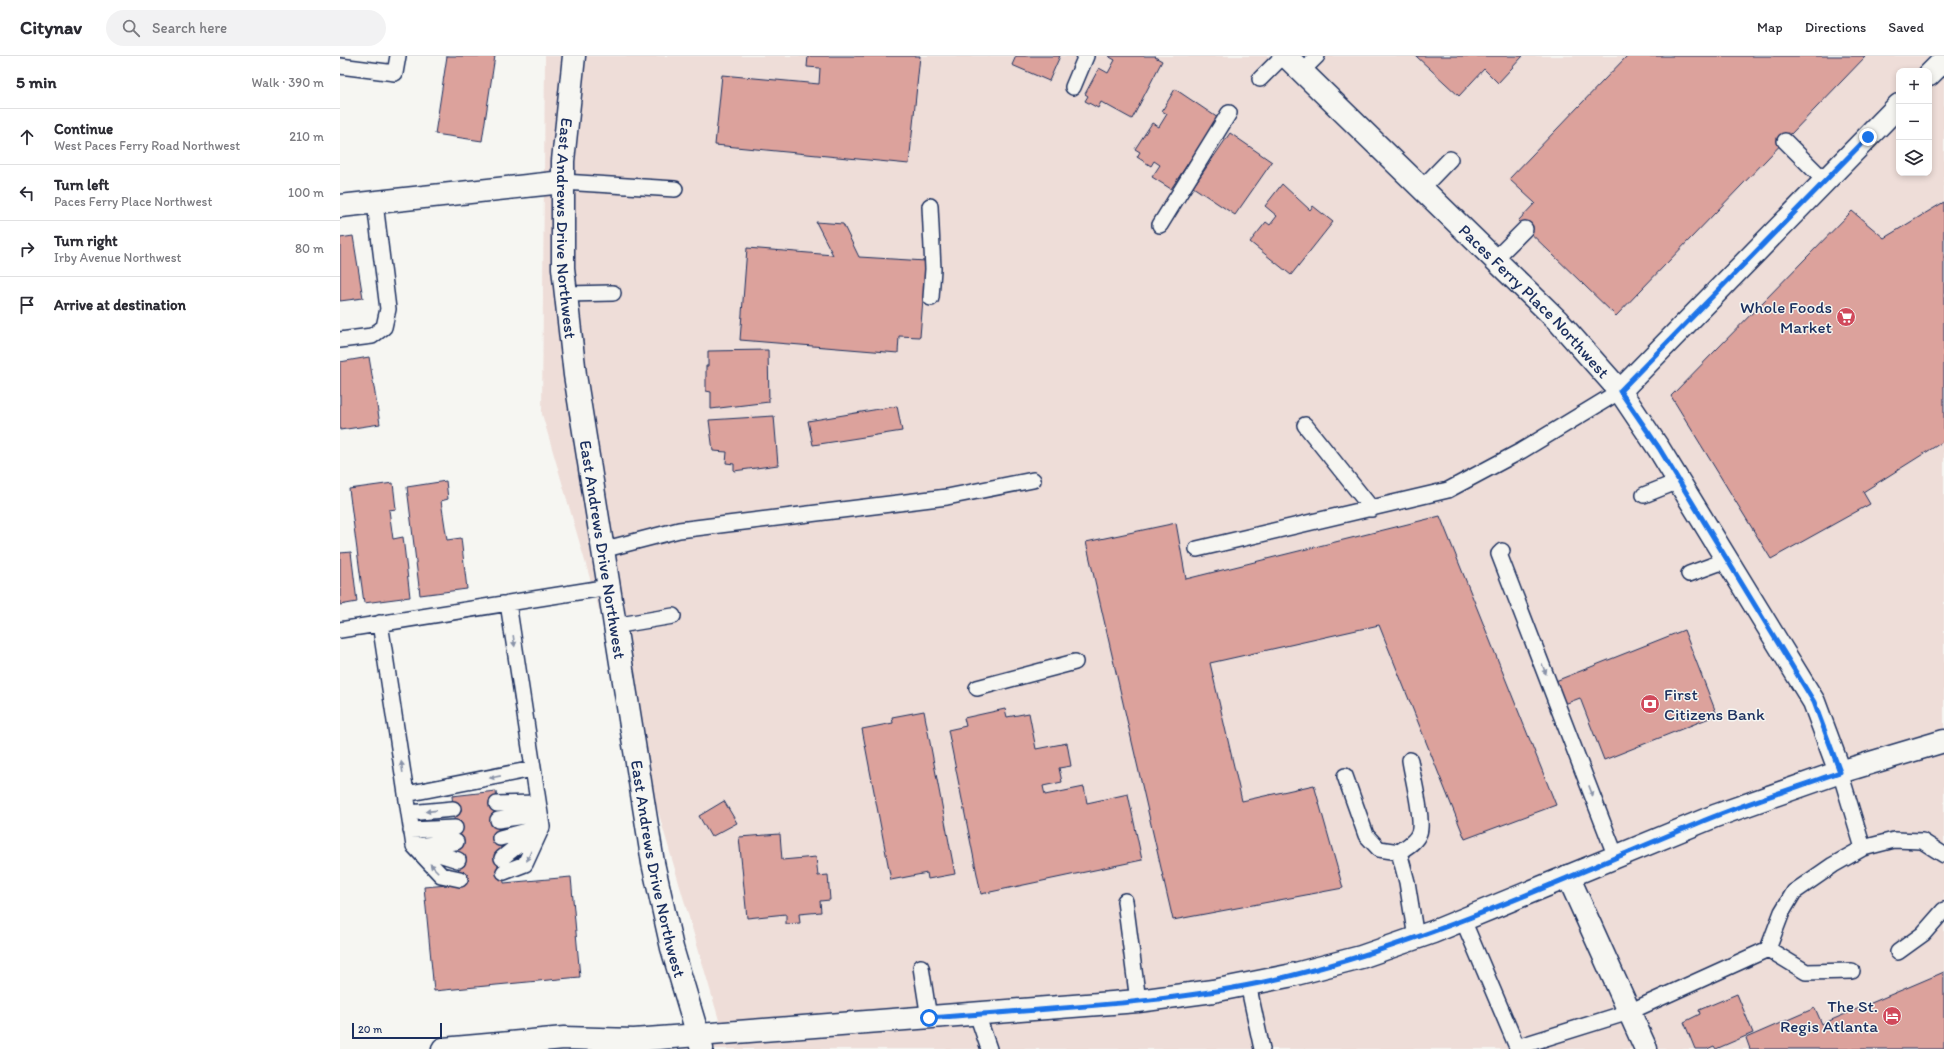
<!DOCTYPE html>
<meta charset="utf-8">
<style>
:root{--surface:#fff;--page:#f2f2f3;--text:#2b2b33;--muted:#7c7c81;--line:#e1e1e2}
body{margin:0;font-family:Itim,sans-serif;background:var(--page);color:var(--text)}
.controls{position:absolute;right:12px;top:12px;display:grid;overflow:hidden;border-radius:8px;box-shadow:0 2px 6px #0003}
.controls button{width:36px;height:36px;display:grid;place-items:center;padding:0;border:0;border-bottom:1px solid var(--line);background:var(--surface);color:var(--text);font:20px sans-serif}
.scale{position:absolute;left:12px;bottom:10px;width:90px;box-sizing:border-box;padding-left:4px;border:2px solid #1b2f5e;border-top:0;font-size:11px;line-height:14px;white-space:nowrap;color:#1b2f5e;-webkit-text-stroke:3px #f6f6f2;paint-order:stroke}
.stop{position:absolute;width:12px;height:12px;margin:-9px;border:3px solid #1a73e8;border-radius:50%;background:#fff}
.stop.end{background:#1a73e8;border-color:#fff;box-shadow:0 1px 4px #0008}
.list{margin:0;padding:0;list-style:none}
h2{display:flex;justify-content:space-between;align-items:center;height:52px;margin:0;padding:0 16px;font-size:17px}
h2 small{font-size:13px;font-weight:400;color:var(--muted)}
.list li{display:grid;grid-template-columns:26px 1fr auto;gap:12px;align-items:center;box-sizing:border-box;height:56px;padding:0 16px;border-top:1px solid var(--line)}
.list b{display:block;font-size:15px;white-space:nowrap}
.list p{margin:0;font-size:13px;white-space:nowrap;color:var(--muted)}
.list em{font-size:13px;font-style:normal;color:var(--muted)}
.icon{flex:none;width:22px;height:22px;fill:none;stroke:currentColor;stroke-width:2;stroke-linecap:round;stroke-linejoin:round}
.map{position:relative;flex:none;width:1604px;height:993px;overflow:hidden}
header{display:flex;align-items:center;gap:24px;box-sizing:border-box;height:56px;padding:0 20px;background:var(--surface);border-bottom:1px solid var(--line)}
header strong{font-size:19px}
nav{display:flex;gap:22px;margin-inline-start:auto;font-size:14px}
.search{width:280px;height:36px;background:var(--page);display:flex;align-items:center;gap:10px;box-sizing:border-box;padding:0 14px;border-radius:22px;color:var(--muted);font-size:15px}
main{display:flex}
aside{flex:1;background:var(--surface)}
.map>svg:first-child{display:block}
.built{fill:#eeddd8;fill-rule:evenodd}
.building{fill:#dca29c;stroke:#1b2f5e}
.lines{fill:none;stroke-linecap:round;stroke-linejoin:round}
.service-casing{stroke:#1b2f5e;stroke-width:18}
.minor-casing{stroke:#1b2f5e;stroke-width:25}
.secondary-casing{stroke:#1b2f5e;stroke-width:25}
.service{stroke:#f6f6f2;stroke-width:15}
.minor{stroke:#f6f6f2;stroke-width:22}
.secondary{stroke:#f6f6f2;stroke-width:22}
.oneway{fill:#8892a8}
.route{stroke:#1a73e8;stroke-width:5}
.labels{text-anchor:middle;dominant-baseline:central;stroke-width:3;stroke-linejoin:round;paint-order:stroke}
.street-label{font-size:17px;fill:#1b2f5e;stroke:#f6f6f2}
.poi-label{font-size:17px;fill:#1b2f5e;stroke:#f6f6f2;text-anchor:end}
</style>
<header>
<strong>Citynav</strong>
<div class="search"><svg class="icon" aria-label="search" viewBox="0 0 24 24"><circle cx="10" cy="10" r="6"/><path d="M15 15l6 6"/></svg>Search here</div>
<nav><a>Map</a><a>Directions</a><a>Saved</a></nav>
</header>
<main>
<aside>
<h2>5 min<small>Walk · 390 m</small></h2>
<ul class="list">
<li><svg class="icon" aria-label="ahead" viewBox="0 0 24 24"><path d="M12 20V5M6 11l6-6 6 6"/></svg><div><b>Continue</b><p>West Paces Ferry Road Northwest</p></div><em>210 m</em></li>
<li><svg class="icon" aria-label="left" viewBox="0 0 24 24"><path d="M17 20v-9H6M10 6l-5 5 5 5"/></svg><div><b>Turn left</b><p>Paces Ferry Place Northwest</p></div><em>100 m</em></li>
<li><svg class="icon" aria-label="right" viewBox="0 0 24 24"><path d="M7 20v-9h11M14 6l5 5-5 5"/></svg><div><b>Turn right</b><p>Irby Avenue Northwest</p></div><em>80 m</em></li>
<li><svg class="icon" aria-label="arrive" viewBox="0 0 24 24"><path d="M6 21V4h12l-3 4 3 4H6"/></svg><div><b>Arrive at destination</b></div></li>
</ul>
</aside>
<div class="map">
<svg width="1604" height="993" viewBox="0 0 1604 993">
<rect width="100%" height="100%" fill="#f6f6f2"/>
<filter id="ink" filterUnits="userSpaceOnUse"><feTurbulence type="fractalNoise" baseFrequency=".025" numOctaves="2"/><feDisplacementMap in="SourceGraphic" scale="8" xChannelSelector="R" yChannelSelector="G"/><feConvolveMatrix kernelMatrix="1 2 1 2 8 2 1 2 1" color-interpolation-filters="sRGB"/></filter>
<g filter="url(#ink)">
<!-- built -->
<path class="built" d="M205 0H1604V993H155L381 971 202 358ZM1559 15H1589V117H1559Z"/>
<!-- building -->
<path class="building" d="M107 0H155L142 85 95 78Z
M468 0H580L569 108 375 89 382 19 479 28 480 12 467 11Z
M676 0H720L709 25 672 9Z
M768 0H816L815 1 822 5 792 63 761 46 758 52 745 45 748 40 745 38 759 12 768 17 775 4Z
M1076 0H1183L1158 27 1144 13 1119 40Z
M1287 0H1526L1276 260 1178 165 1195 147 1169 123Z
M835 33 878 62 831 133 812 121 820 109 814 105 811 110 797 101 800 96 795 93 812 67 819 71 827 58 822 55Z
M890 77 932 106 895 159 853 131Z
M942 128 970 154 973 150 993 166 951 219 910 186 926 166 930 169 937 160 925 150Z
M1604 146V385L1523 436 1530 448 1431 503 1331 340 1512 155 1544 182Z
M476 166 503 168 519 201 586 205 580 281 559 280 558 297 400 284 407 192 493 199Z
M13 180 23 242 0 245V182Z
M428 294 429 346 371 353V336L366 335V310H368V295Z
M29 301 40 368 0 374V306Z
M557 350 562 375 473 389 468 365Z
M434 360 438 409 394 415V408L386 407 387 396 373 395 369 364Z
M106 425 108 443 101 445 107 484 121 482 127 533 80 539 67 431Z
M53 427 56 453 49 454 53 483 63 481 70 541 24 547 9 433Z
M1100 460 1216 749 1125 783 1039 569 870 607 902 745 974 729 1003 832 833 864 746 486 836 467 846 523Z
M11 496 17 546 0 549V497Z
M1344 574 1377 659 1264 704 1240 642 1222 649 1213 626Z
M665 653 667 661 689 657 696 693 727 687 731 710 719 712 722 726 703 730 705 739 744 731 747 747 788 738 802 804 641 838 608 674 626 670 624 662Z
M584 655 615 818 588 823 587 817 551 824 522 673 553 667 552 661Z
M156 735 164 827 231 821 240 921 94 935 84 831 120 828 112 740Z
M384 745 397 767 371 781 359 760Z
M440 778 442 804 476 801 478 820 488 819 490 844 480 845 481 856 459 858 460 867 446 868V858L407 862 399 781Z
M1604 916V993H1410L1406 982 1475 952 1482 968Z
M1397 938 1413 977 1376 993 1374 990 1367 993H1355L1344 966 1360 958 1359 954Z"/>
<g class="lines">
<defs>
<path id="service" d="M0 10 55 17 58 0
M962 15 977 0
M920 23 943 0
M733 31 746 0
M1445 85 1485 125
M223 126 335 133
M1082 132 1110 103
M590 150 593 213 591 242
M820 169 889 57
M1155 203 1185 173
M226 238 273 237
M0 284 32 280 44 271 48 253 35 147
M965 369 1032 453
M1304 439 1339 425
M857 493 1108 434 1181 395 1280 335
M262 494 339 474 607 441 693 424
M1162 495 1159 498 1276 801
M1349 518 1387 504
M40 567 74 790 116 786
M274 570 333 560
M0 574 269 531
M637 632 735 606
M1070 704C1072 719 1084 764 1079 777 1076 786 1066 791 1059 796L1067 826 1076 882
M1500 716 1523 792
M1005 720 1026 779 1039 793 1059 796
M66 738 193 713
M157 748 198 747
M69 757 113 753
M158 764 200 758
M71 774 115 772
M160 782 202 771 168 547
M74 790 101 819 120 823
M80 792 118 804
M162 802 196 775
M164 816 185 808 202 771
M785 845 798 945
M1123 864 1177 991 1289 956 1428 893 1442 856 1454 836 1493 809 1523 792 1554 784 1582 785 1604 799
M1428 893 1466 916 1512 915
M1558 896 1583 878 1604 854
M581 911 589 962
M908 928 922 993
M637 958 649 993"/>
<g id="minor">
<path id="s1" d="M234 0 223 105V212L235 319 313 807 332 892 362 993"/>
<path id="s2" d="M946 0 1218 265 1280 335 1319 393 1474 646 1500 716"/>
<path d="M1589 19 1604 4"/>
<path d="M0 150 223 126"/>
<path d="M1280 335 1559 49"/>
<path d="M1228 820 1306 993"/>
</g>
<path id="secondary" d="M103 993 224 982 294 984 798 945 873 935 948 920 1021 901 1093 876 1375 760 1500 716 1604 685"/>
</defs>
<!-- service casing -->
<use href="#service" class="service-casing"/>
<!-- minor casing -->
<use href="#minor" class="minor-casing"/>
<!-- secondary casing -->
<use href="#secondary" class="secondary-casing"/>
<!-- service -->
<use href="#service" class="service"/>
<!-- minor -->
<use href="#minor" class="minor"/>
<!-- secondary -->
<use href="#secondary" class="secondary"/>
</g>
<!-- one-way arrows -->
<defs><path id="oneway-solid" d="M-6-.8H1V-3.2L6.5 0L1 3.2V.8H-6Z"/></defs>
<g class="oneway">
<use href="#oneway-solid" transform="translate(174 585) rotate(82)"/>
<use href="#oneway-solid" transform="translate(1204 613) rotate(69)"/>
<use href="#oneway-solid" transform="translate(62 711) rotate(-98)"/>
<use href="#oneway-solid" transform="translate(155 721) rotate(169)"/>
<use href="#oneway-solid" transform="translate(1251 735) rotate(69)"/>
<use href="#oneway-solid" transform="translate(91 755) rotate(174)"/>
<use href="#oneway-solid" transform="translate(189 800) rotate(114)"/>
<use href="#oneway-solid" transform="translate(94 812) rotate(-134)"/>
</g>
</g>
<g class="lines" filter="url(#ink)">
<!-- route -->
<path class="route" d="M589 962C709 952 832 949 950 920 1091 885 1222 823 1356 768 1403 748 1452 733 1500 716L1474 646 1319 392 1280 335 1528 81"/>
</g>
<!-- icons -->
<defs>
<symbol id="supermarket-disc" viewBox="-11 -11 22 22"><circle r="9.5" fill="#d1495b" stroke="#f6f6f2"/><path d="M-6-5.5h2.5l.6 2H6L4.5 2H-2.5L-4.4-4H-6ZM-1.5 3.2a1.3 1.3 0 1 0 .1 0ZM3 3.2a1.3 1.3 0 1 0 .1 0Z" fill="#fff"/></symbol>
<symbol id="bank-disc" viewBox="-11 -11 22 22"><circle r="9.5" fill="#d1495b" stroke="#f6f6f2"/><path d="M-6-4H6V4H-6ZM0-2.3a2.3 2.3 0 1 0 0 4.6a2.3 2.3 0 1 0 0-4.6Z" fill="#fff"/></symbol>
<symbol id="hotel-disc" viewBox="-11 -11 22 22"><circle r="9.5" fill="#d1495b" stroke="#f6f6f2"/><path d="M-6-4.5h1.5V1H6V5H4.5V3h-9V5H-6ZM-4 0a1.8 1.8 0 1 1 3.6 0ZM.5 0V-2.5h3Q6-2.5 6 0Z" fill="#fff"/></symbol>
</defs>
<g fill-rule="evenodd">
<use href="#supermarket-disc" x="1495" y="250" width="22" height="22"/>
<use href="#bank-disc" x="1299" y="637" width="22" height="22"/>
<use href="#hotel-disc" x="1541" y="949" width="22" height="22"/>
</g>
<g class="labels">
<!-- street labels -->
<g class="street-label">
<text stroke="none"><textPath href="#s1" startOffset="173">East Andrews Drive Northwest</textPath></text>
<text stroke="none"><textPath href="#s2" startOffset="349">Paces Ferry Place Northwest</textPath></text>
<text stroke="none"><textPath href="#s1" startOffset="497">East Andrews Drive Northwest</textPath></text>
<text stroke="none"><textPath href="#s1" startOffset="821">East Andrews Drive Northwest</textPath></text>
</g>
<!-- poi labels -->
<g class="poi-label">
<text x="1492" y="251">Whole Foods<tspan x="1492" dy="20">Market</tspan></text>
<text x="1324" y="638" text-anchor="start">First<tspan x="1324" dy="20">Citizens Bank</tspan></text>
<text x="1538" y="950">The St.<tspan x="1538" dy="20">Regis Atlanta</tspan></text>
</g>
</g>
</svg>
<div class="controls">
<button>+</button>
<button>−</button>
<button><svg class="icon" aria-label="layers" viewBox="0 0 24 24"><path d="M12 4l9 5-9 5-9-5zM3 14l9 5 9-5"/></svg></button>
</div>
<div class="scale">20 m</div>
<div class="stop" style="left:589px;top:962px"></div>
<div class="stop end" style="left:1528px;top:81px"></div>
</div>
</main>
